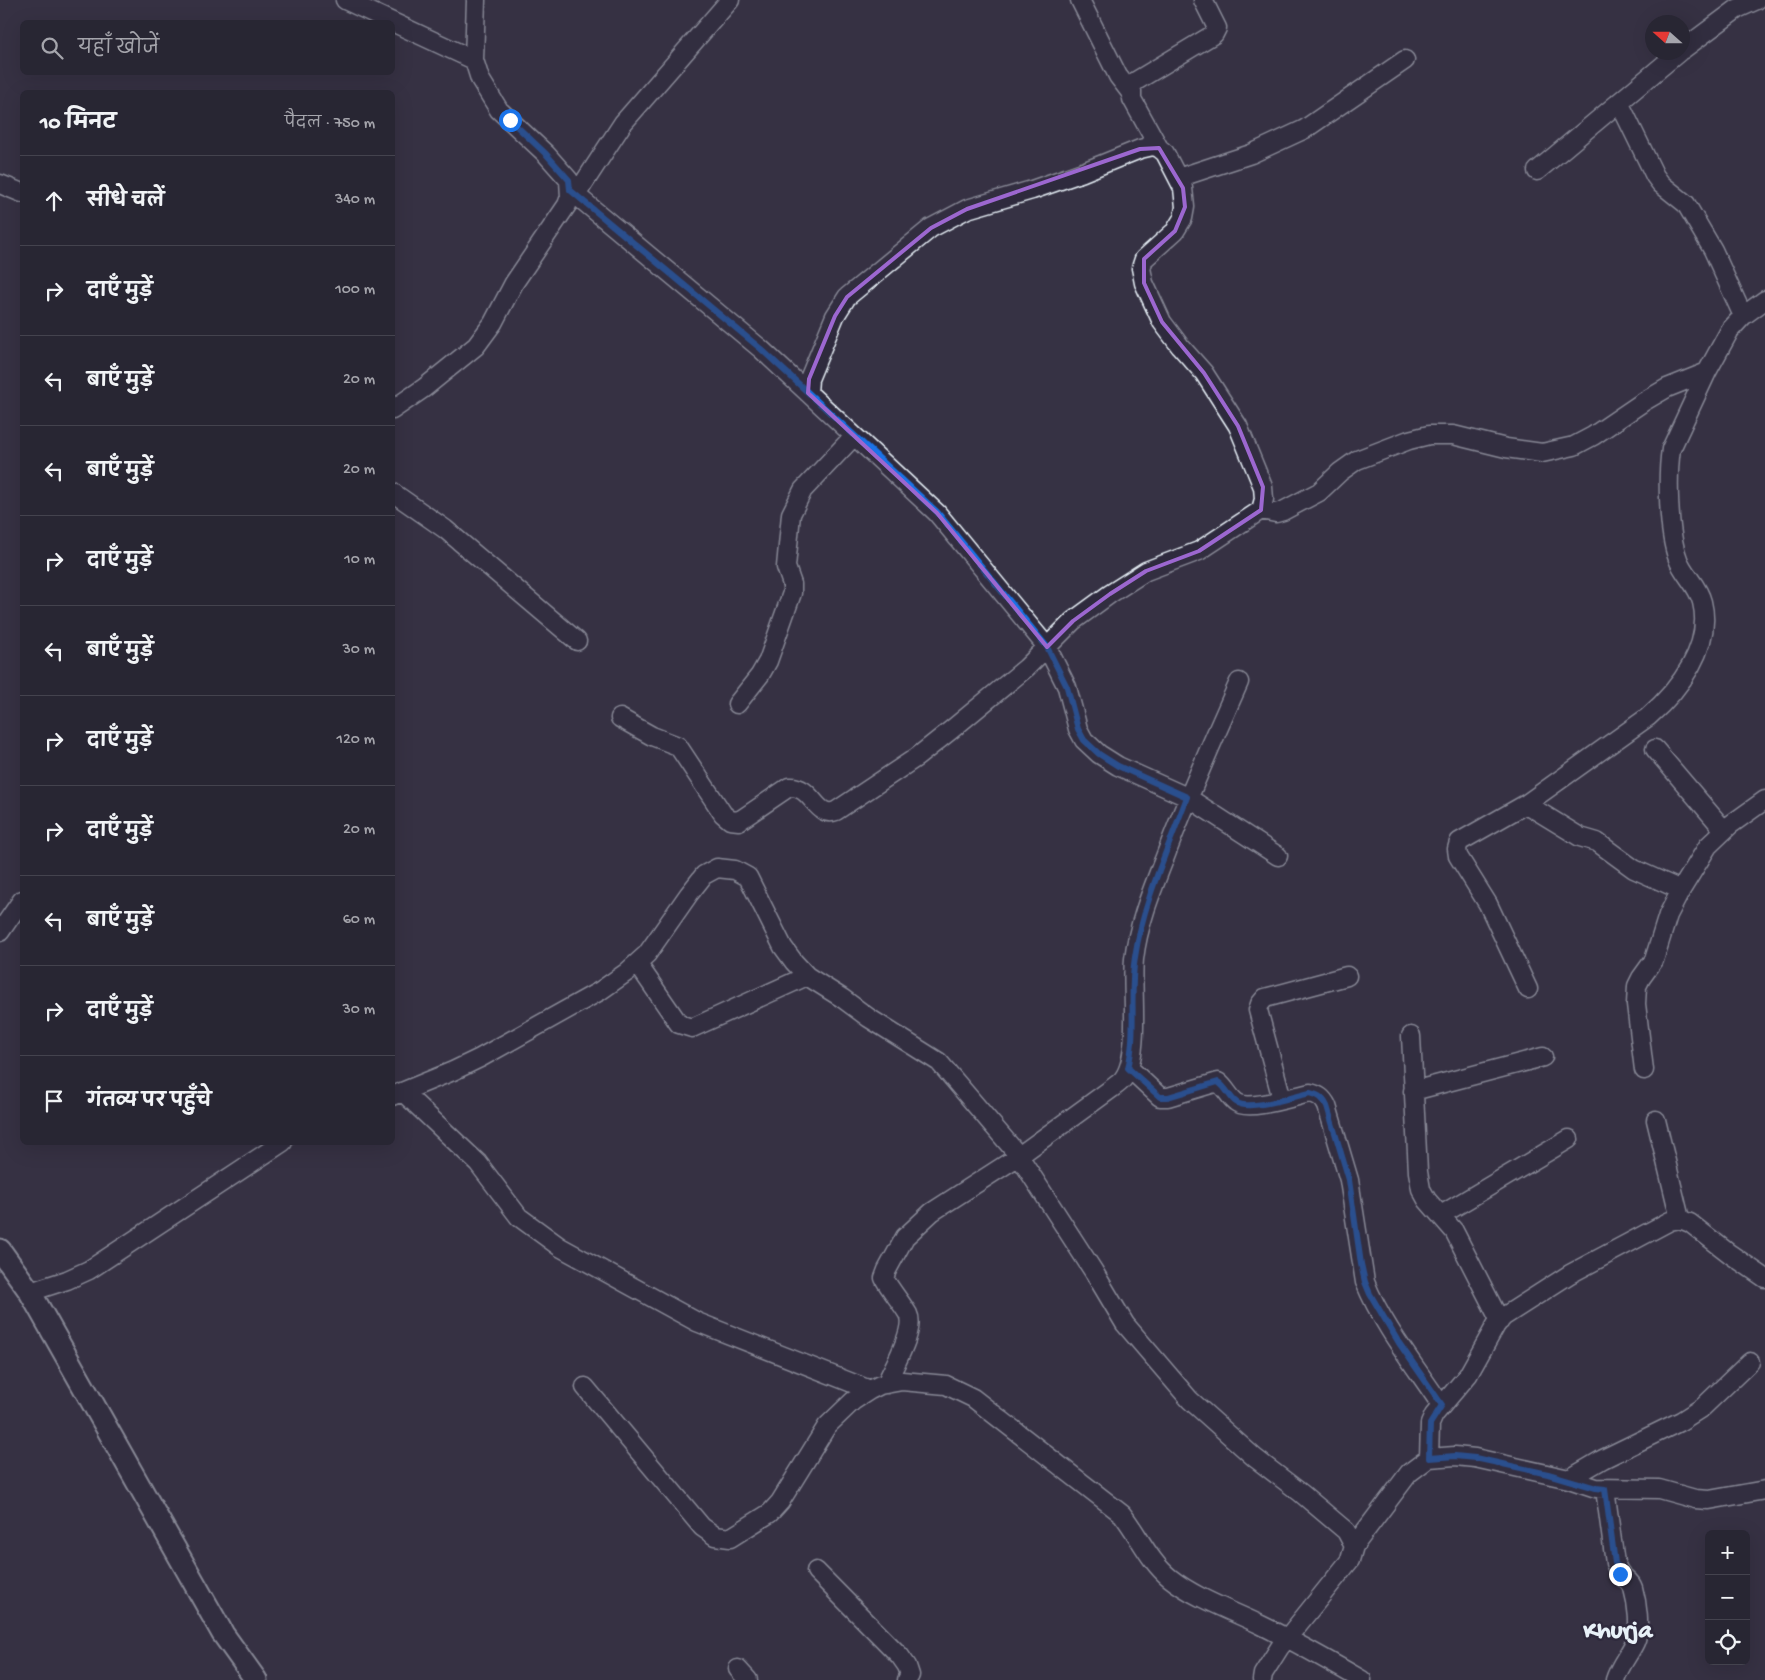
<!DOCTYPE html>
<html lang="hi">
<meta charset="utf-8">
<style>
:root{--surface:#282633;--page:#34323f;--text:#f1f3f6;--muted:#a5a5ac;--line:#44434e}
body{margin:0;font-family:"Gochi Hand","Playpen Sans Deva",sans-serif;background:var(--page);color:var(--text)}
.controls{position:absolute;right:15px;bottom:15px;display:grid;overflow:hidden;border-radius:8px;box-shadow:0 5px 20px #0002}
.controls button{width:45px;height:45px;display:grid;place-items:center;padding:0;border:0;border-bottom:1px solid var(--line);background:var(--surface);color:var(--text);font:25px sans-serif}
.compass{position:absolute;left:1645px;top:15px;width:45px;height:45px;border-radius:50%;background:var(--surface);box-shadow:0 5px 20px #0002;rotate:291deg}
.stop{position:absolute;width:15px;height:15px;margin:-11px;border:4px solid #1a73e8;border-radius:50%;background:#fff}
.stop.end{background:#1a73e8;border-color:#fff;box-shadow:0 1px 5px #0008}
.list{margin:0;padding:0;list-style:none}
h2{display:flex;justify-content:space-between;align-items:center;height:65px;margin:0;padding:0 20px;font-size:21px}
h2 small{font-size:16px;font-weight:400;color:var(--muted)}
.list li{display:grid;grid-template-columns:32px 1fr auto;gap:15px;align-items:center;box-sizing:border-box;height:90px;padding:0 20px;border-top:1px solid var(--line)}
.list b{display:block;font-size:19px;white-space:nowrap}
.list em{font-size:16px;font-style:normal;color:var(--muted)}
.icon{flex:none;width:28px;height:28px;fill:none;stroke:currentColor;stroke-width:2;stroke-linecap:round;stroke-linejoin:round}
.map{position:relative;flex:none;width:1765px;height:1680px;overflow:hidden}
.search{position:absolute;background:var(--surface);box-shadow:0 5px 20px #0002;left:20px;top:20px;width:375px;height:55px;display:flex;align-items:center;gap:12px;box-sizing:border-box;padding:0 18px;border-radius:8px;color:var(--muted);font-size:19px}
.panel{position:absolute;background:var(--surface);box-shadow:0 5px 20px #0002;left:20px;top:90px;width:375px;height:1055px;border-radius:8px}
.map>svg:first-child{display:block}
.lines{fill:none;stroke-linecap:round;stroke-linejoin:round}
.minor-casing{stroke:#e8f1f8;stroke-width:21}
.tertiary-casing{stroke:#e8f1f8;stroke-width:25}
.minor{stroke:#2f2a3d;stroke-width:18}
.tertiary{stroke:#2f2a3d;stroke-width:21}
.route{stroke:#1a73e8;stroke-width:6}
.marked{fill:none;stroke:#9c67d0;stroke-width:4;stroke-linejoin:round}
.labels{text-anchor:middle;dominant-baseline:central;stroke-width:5;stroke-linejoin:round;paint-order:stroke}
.town-label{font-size:25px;font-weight:bold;fill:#e8f1f8;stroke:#2f2a3d}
</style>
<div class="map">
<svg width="1765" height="1680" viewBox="0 0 1765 1680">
<rect width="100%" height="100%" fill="#363244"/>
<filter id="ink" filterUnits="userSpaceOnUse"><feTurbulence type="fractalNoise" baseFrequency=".02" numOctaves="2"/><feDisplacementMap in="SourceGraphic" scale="10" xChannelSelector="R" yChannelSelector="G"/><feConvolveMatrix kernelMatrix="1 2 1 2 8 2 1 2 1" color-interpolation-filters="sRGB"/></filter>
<g filter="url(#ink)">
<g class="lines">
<defs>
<path id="minor" d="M345 0 474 60
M1080 0 1118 76 1131 93
M1682 50 1737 9 1757 0
M1619 102 1655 176 1661 184 1686 204 1713 250 1743 316
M1159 148 1132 99V86L1136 81 1214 34 1217 28 1203 0
M1537 171 1679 52
M1178 178 1251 154 1305 129 1405 60
M0 184 22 193
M570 190 761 349 937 513 1047 647 1067 687 1078 729 1084 740 1099 754 1118 766 1187 797 1278 856
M576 195 623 123 730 0
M392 410 424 388 476 346 493 323 514 283 567 205 570 197 569 180 546 154 499 110 480 79 474 60 476 0
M392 492 445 529 577 641
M1261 510 1276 513 1283 511 1319 492 1340 472 1357 460 1409 440 1429 435H1453L1506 448 1542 453 1574 446 1593 436 1643 402 1667 388 1707 372
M737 704 760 675 768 661 792 593V584L786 567 791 514 803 490 854 436
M620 718 652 736 678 746 723 814 730 820 739 821 789 787C813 785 815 819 836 811L917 757 951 730 1026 668 1073 621 1110 594 1146 571 1199 551 1261 510 1264 499 1263 487 1238 426 1204 373 1180 346 1162 322 1144 283 1141 268 1144 259 1175 231 1183 218 1185 207 1183 188 1165 153 1159 148 1153 146 1140 149 1083 172 1032 190 967 209 931 228 847 297 835 316 809 379 808 393
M1655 749 1724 830
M1526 804 1580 837 1597 842 1634 869 1681 890
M0 932 22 900
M637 963 679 1024 692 1028 807 976
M1528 989 1488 904 1458 856 1457 849 1459 842 1526 804 1648 717C1679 690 1713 646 1702 602 1698 585 1683 574 1678 559 1668 533 1667 476 1671 449L1707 372 1730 330 1743 316 1765 300
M1411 1036 1418 1172 1421 1189 1427 1200 1454 1231 1500 1321
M1129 1068 1160 1097H1168L1218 1082C1226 1088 1229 1097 1236 1102 1248 1112 1295 1096 1310 1093 1319 1095 1323 1098 1327 1106L1349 1180 1365 1282C1382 1325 1416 1367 1441 1405
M1644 1070 1636 1004 1637 986 1641 978 1654 960 1668 915 1681 890 1708 846 1730 825 1765 800
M1413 1091 1543 1057
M404 1093 478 1163 519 1217 560 1247 697 1322 870 1390
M392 1096 453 1071 480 1058 600 991 627 972 647 954 689 894 704 875 717 868 735 870 748 877 783 947 794 962 807 976 842 998 869 1018 939 1062 1019 1156 1094 1272 1125 1324 1190 1400 1255 1458 1301 1493 1346 1531 1354 1546 1350 1560 1280 1647 1263 1674 1262 1680
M1282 1099 1258 1010 1260 1004 1265 998 1347 976
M1656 1120 1680 1219
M1441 1215 1569 1139
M30 1292 67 1280 89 1270 283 1142
M886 1384C893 1367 916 1330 908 1314 901 1302 891 1291 884 1278L887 1270 905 1237 932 1212 1019 1156 1111 1089C1115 1086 1120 1083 1123 1079 1141 1056 1131 989 1134 959 1138 924 1152 890 1165 857 1187 798 1213 740 1239 682
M585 1387 702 1527 715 1536 730 1538 770 1513 780 1502 827 1426 853 1401 870 1390 880 1385 902 1381 946 1385 973 1398 1122 1514C1138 1534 1149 1561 1170 1578 1195 1598 1232 1611 1261 1625 1296 1642 1329 1661 1362 1680
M1429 1458 1430 1424 1434 1415 1468 1375 1496 1325 1503 1317 1570 1274 1670 1221 1680 1219 1690 1223 1730 1254 1765 1278
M1569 1479 1603 1459 1681 1421 1703 1407 1750 1362
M1605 1489 1615 1563C1617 1567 1618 1571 1621 1574 1625 1579 1631 1581 1633 1588 1637 1602 1641 1629 1635 1642 1629 1655 1619 1666 1615 1680
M1354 1546 1409 1473 1429 1458 1455 1456 1475 1458 1569 1479 1596 1488 1659 1489 1695 1499 1709 1500 1765 1490
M816 1571 900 1656 907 1666 910 1675 907 1680
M738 1669 748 1680"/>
<path id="tertiary" d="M0 1250 30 1292 223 1634 256 1680"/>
</defs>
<!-- minor casing -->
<use href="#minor" class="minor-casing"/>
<!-- tertiary casing -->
<use href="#tertiary" class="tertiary-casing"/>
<!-- minor -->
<use href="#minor" class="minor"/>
<!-- tertiary -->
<use href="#tertiary" class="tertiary"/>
</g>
</g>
<g class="lines" filter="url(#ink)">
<!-- route -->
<path class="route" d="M510 120 546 154 569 180 570 190 761 349 937 512 1047 647 1067 687 1078 729 1084 740 1099 754 1118 766 1187 797C1168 849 1143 902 1135 957 1129 994 1137 1031 1128 1068L1160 1097H1168L1218 1082C1227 1088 1229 1097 1236 1102 1248 1112 1295 1096 1310 1093 1319 1095 1323 1098 1327 1106L1349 1180 1361 1264 1365 1282 1370 1294 1399 1343 1442 1405 1430 1424 1429 1458 1455 1456 1475 1458 1548 1474 1596 1488 1605 1489 1615 1563 1620 1574"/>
</g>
<!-- marked area -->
<path d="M0 0H1765V1680H0ZM1159 148 1183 188 1185 207 1175 231 1144 259V283L1162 322 1204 373 1238 426 1263 487 1261 510 1199 551 1146 571 1110 594 1073 621 1047 647 937 513 808 393 809 379 835 316 847 297 931 228 967 209 1140 149Z" fill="#363244" fill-opacity=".55" fill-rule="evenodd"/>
<path class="marked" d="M1159 148 1183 188 1185 207 1175 231 1144 259V283L1162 322 1204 373 1238 426 1263 487 1261 510 1199 551 1146 571 1110 594 1073 621 1047 647 937 513 808 393 809 379 835 316 847 297 931 228 967 209 1140 149Z"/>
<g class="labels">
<!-- town labels -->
<g class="town-label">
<text x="1618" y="1632">Khurja</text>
</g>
</g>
</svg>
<div class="controls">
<button>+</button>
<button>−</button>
<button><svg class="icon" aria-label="locate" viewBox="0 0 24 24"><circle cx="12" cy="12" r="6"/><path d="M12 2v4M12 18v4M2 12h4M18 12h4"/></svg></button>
</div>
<svg class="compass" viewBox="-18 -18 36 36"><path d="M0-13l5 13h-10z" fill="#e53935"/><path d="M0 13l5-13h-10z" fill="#a5a5ac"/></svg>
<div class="stop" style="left:510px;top:120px"></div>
<div class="stop end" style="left:1620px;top:1574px"></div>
<div class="search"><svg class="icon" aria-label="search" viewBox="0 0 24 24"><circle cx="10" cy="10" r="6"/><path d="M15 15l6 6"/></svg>यहाँ खोजें</div>
<section class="panel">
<h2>10 मिनट<small>पैदल · 750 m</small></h2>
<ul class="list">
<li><svg class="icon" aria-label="ahead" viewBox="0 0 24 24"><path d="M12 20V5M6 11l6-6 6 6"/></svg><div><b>सीधे चलें</b></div><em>340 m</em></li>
<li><svg class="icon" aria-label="right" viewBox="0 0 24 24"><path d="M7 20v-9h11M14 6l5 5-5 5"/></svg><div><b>दाएँ मुड़ें</b></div><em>100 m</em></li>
<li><svg class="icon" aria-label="left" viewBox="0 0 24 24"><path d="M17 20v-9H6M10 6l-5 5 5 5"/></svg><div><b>बाएँ मुड़ें</b></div><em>20 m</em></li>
<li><svg class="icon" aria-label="left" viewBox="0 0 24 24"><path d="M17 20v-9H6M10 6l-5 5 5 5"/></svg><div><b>बाएँ मुड़ें</b></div><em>20 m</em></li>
<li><svg class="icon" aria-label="right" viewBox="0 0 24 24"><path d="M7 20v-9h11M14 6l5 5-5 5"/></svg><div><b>दाएँ मुड़ें</b></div><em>10 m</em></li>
<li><svg class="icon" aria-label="left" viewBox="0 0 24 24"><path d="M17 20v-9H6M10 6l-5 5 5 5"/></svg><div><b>बाएँ मुड़ें</b></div><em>30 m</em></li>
<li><svg class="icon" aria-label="right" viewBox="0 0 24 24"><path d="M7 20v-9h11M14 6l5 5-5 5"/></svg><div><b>दाएँ मुड़ें</b></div><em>120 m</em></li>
<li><svg class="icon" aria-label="right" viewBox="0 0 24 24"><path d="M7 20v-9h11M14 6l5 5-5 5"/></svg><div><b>दाएँ मुड़ें</b></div><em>20 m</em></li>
<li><svg class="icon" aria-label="left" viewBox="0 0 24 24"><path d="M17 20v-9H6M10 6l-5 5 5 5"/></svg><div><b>बाएँ मुड़ें</b></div><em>60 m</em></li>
<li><svg class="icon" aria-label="right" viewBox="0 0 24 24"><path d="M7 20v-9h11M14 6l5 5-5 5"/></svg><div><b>दाएँ मुड़ें</b></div><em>30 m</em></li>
<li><svg class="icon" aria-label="arrive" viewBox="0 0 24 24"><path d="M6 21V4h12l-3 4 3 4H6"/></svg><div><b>गंतव्य पर पहुँचे</b></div></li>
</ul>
</section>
</div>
